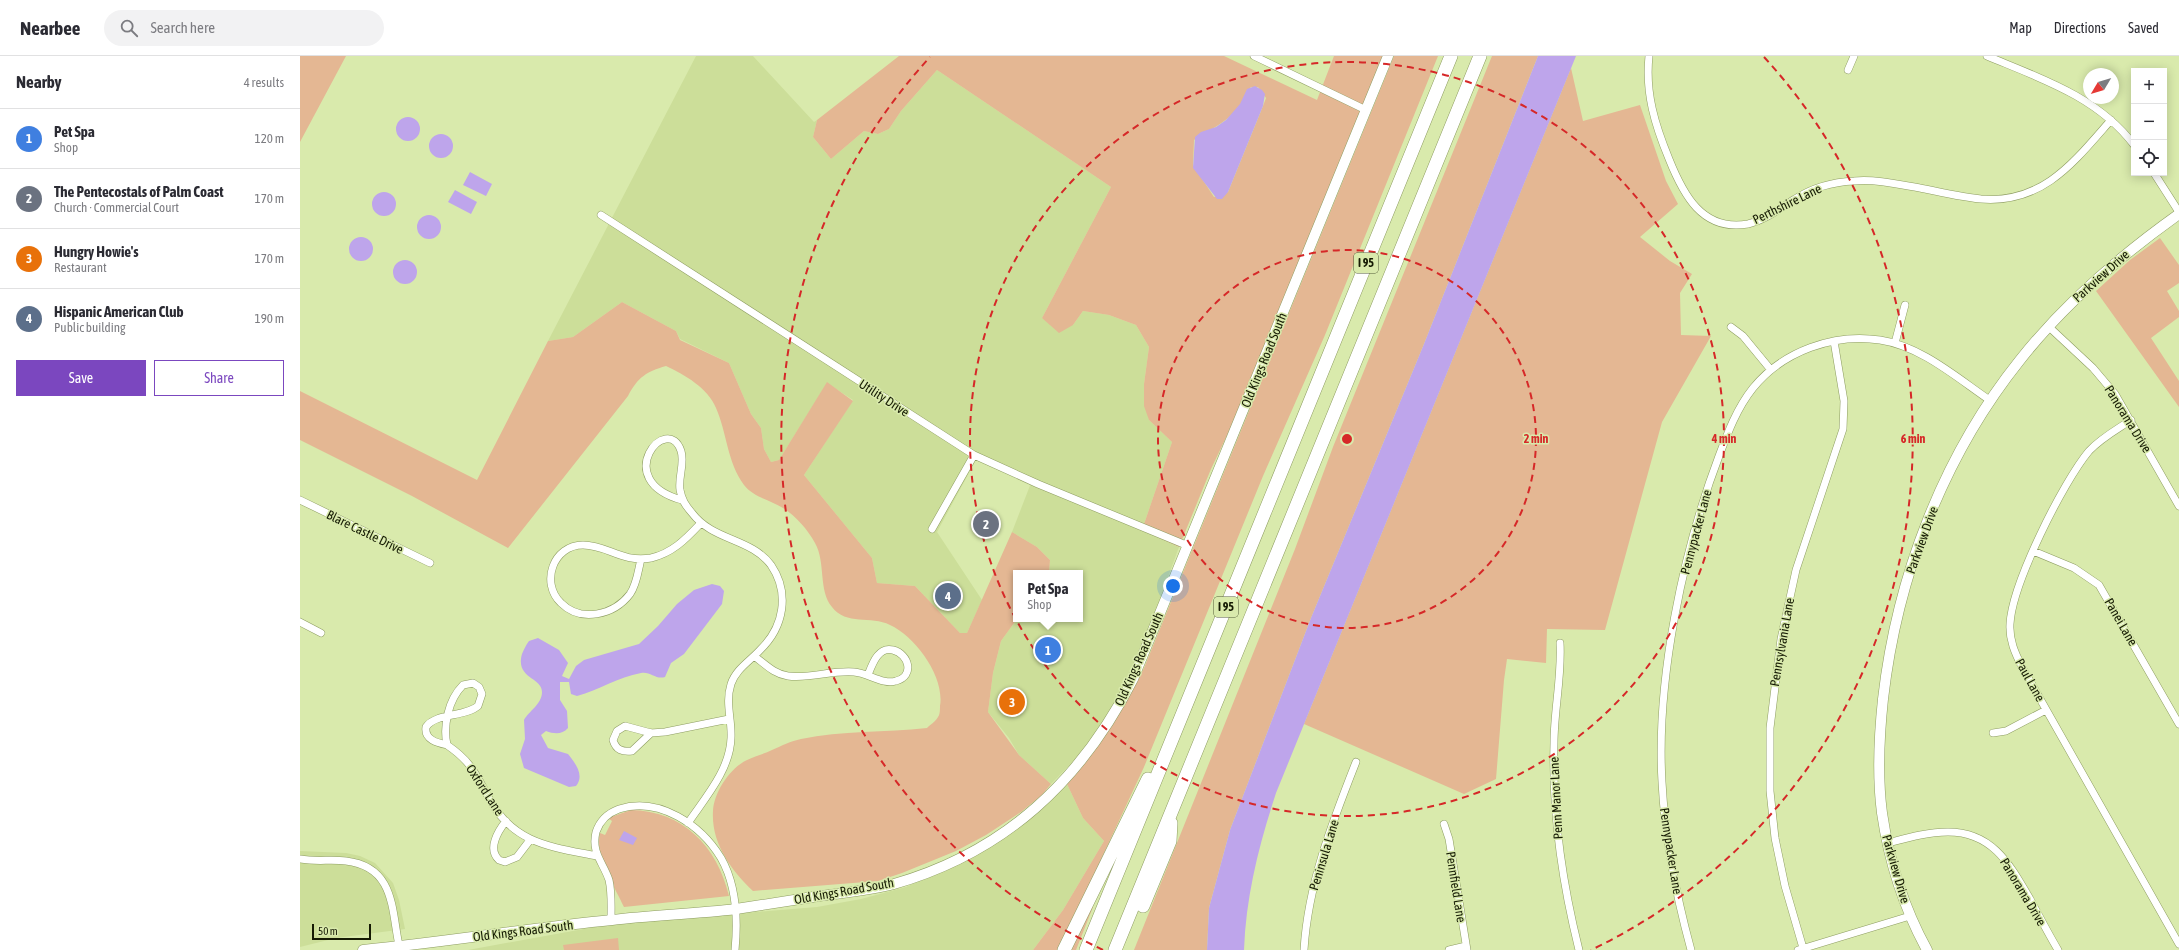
<!DOCTYPE html>
<meta charset="utf-8">
<style>
:root{--surface:#fff;--page:#f2f2f3;--text:#2b2b33;--muted:#7c7c81;--line:#e1e1e2;--accent:#7b47bf}
body{margin:0;font-family:"Asap Condensed",sans-serif;background:var(--page);color:var(--text)}
.controls{position:absolute;right:12px;top:12px;display:grid;overflow:hidden;border-radius:0px;box-shadow:0 2px 10px #0003}
.controls button{width:36px;height:36px;display:grid;place-items:center;padding:0;border:0;border-bottom:1px solid var(--line);background:var(--surface);color:var(--text);font:20px sans-serif}
.compass{position:absolute;left:1783px;top:12px;width:36px;height:36px;border-radius:50%;background:var(--surface);box-shadow:0 2px 10px #0003;rotate:232deg}
.scale{position:absolute;left:12px;bottom:10px;width:59px;box-sizing:border-box;padding-left:4px;border:2px solid #161b04;border-top:0;font-size:11px;line-height:14px;white-space:nowrap;color:#161b04;-webkit-text-stroke:3px #d9eaac;paint-order:stroke}
.you{position:absolute;left:873px;top:530px;width:14px;height:14px;margin:-10px;border:3px solid #fff;border-radius:50%;background:#1a73e8;box-shadow:0 0 0 6px #1a73e833}
.badge{display:grid;place-items:center;width:26px;height:26px;border-radius:50%;background:var(--accent);color:#fff;font-size:13px;font-weight:700}
.pin{position:absolute;translate:-50% -50%;border:2px solid #fff;box-shadow:0 1px 4px #0006}
.popup{position:absolute;left:713px;top:514px;width:70px;height:52px;box-sizing:border-box;display:grid;place-content:center;border-radius:0px;background:var(--surface);filter:drop-shadow(0 1px 3px #0005);font-size:13px;white-space:nowrap;color:var(--muted)}
.popup b{font-size:15px;color:var(--text)}
.popup::after{content:'';position:absolute;left:50%;top:100%;margin-left:-8px;border:8px solid transparent;border-top-color:var(--surface)}
.list{margin:0;padding:0;list-style:none}
h2{display:flex;justify-content:space-between;align-items:center;height:52px;margin:0;padding:0 16px;font-size:17px}
h2 small{font-size:13px;font-weight:400;color:var(--muted)}
.list li{display:grid;grid-template-columns:26px 1fr auto;gap:12px;align-items:center;box-sizing:border-box;height:60px;padding:0 16px;border-top:1px solid var(--line)}
.list b{display:block;font-size:15px;white-space:nowrap}
.list p{margin:0;font-size:13px;white-space:nowrap;color:var(--muted)}
.list em{font-size:13px;font-style:normal;color:var(--muted)}
.actions{display:flex;gap:8px;padding:12px 16px}
.actions a{flex:1;padding:9px 0;border:1px solid var(--accent);border-radius:0px;text-align:center;font-size:14px;color:var(--accent)}
.actions .main{background:var(--accent);color:#fff}
.icon{flex:none;width:22px;height:22px;fill:none;stroke:currentColor;stroke-width:2;stroke-linecap:round;stroke-linejoin:round}
.map{position:relative;flex:none;width:1879px;height:894px;overflow:hidden}
header{display:flex;align-items:center;gap:24px;box-sizing:border-box;height:56px;padding:0 20px;background:var(--surface);border-bottom:1px solid var(--line)}
header strong{font-size:19px}
nav{display:flex;gap:22px;margin-inline-start:auto;font-size:14px}
.search{width:280px;height:36px;background:var(--page);display:flex;align-items:center;gap:10px;box-sizing:border-box;padding:0 14px;border-radius:22px;color:var(--muted);font-size:15px}
main{display:flex}
aside{flex:1;background:var(--surface)}
.map>svg:first-child{display:block}
.built{fill:#ccde99}
.green{fill:#e4b793;fill-rule:evenodd}
.water{fill:#bea5eb}
.lines{fill:none;stroke-linecap:round;stroke-linejoin:round}
.street-casing{stroke:#8e9d62;stroke-width:8}
.secondary-casing{stroke:#8e9d62;stroke-width:11}
.highway-casing{stroke:#8e9d62;stroke-width:14}
.street{stroke:#fff;stroke-width:7}
.secondary{stroke:#fff;stroke-width:10}
.highway{stroke:#fff;stroke-width:13}
.ring{fill:none;stroke:#d62828;stroke-width:2;stroke-dasharray:7 5}
.labels{text-anchor:middle;dominant-baseline:central;stroke-width:3;stroke-linejoin:round;paint-order:stroke}
.shield{fill:#d9eaac;stroke:#505936;stroke-width:1}
.shield-label{font-size:12px;font-weight:bold;fill:#161b04}
.street-label{font-size:13px;fill:#161b04;stroke:#d9eaac}
.centre{fill:#d62828;stroke:#d9eaac;stroke-width:2}
.ring-label{font-size:12px;text-anchor:middle;font-weight:bold;fill:#d62828;stroke:#d9eaac;stroke-width:3;stroke-linejoin:round;paint-order:stroke}
</style>
<header>
<strong>Nearbee</strong>
<div class="search"><svg class="icon" aria-label="search" viewBox="0 0 24 24"><circle cx="10" cy="10" r="6"/><path d="M15 15l6 6"/></svg>Search here</div>
<nav><a>Map</a><a>Directions</a><a>Saved</a></nav>
</header>
<main>
<aside>
<h2>Nearby<small>4 results</small></h2>
<ul class="list">
<li><span class="badge" style="background:#3f7fe0">1</span><div><b>Pet Spa</b><p>Shop</p></div><em>120 m</em></li>
<li><span class="badge" style="background:#6b7280">2</span><div><b>The Pentecostals of Palm Coast</b><p>Church · Commercial Court</p></div><em>170 m</em></li>
<li><span class="badge" style="background:#e8710a">3</span><div><b>Hungry Howie's</b><p>Restaurant</p></div><em>170 m</em></li>
<li><span class="badge" style="background:#5c6f8a">4</span><div><b>Hispanic American Club</b><p>Public building</p></div><em>190 m</em></li>
</ul>
<div class="actions"><a class="main">Save</a><a>Share</a></div>
</aside>
<div class="map">
<svg width="1879" height="894" viewBox="0 0 1879 894">
<rect width="100%" height="100%" fill="#d9eaac"/>
<!-- built -->
<path class="built" d="M396 0H453L514 66 517 64 513 81 531 103 564 75 578 78 589 73 601 55 637 14 811 131 742 262 749 266 773 269 783 255 809 259 836 269 849 291 844 328 849 364 872 386 842 474 879 491 854 560 822 634 807 662 785 693 751 728 719 699 709 682 688 656 693 617 701 585 717 563H780V517H749L750 504 737 491 712 476 731 427 676 404 637 476 682 544 667 577H660L615 530 577 527 572 502 504 419 553 344 527 327 479 404 471 406 464 393 461 372 451 358 429 307 380 283 376 275 322 246 273 281 248 285Z
M767 728 783 762 804 785 763 854 733 894H168L311 868 517 851 561 843 606 831 656 808 714 774 737 758Z
M0 795 46 797 60 800 75 807 93 827 99 844 105 873 36 882 0 891Z"/>
<!-- green -->
<path class="green" d="M0 0H46L0 86Z
M599 0H924L1017 44 1034 0H1084L943 346 911 413 879 491 842 474 872 386 849 364 844 350V328L849 291 836 269 809 259 783 255 773 269 759 277 742 262 811 131 637 14 601 55 589 73 578 78 564 75 531 103 513 81 517 64ZM951 31H958L966 42 963 50 928 136 914 141 893 109 894 84C909 74 924 68 936 54 943 47 944 38 951 31Z
M1094 0H1138L1025 279 963 420 844 711 759 894H733L763 854 804 785 783 762 767 728C798 692 823 655 844 612Z
M1192 0H1238L1124 288 1011 562 930 774 909 852 907 894H834L995 493 1033 391Z
M1271 12 1283 65 1340 49 1366 125 1378 148 1340 181 1370 205 1392 218 1380 237 1381 279 1411 280 1362 366 1305 574 1247 573 1246 607 1207 603 1204 624 1196 723 1164 738 1004 668Z
M1860 182 1879 209V227L1867 235 1879 255V261L1851 282 1879 325V351L1796 235 1830 204Z
M322 246 376 275 380 284 429 307 451 358 461 372 464 393 471 406 479 404 527 326 553 345 504 419 572 502 577 527 615 530 660 577H667L712 476 737 491 750 504 749 517H716L717 563 701 585 693 617 688 656 719 699 751 728 742 739 721 756 686 779 656 795 602 817 578 825 453 835C431 814 411 787 413 755 414 736 430 712 447 704 455 700 464 698 472 694 481 690 491 685 501 683 542 674 585 677 627 672 630 669 636 665 638 661 640 659 640 653 640 650 645 621 616 581 590 569 571 559 546 570 532 551 518 534 526 506 515 487 508 474 496 460 483 452 470 444 453 441 444 429 427 406 427 377 416 352 408 332 385 319 366 310 346 316 338 321 328 340L208 492 112 440 0 384V335L177 424 248 285 273 281Z
M331 754C383 755 417 790 429 840L324 851C315 831 294 799 300 777L305 779 312 765 308 762Z
M792 847 793 851 776 894H767Z
M318 882 319 894H264L263 889Z"/>
<!-- water -->
<path class="water" d="M1238 0H1276L976 737C959 789 946 839 944 894H907L909 852 930 774 1011 562 1124 288Z
M955 30 962 34 965 38 963 50 928 136 922 143H917L893 112 895 81 901 76 916 71 926 64 940 48 947 33Z
M96 73a12 12 0 1 1 24 0a12 12 0 1 1-24 0Z
M129 90a12 12 0 1 1 24 0a12 12 0 1 1-24 0Z
M170 116 192 128 186 140 163 129Z
M155 134 177 146 171 158 148 146Z
M72 148a12 12 0 1 1 24 0a12 12 0 1 1-24 0Z
M117 171a12 12 0 1 1 24 0a12 12 0 1 1-24 0Z
M49 193a12 12 0 1 1 24 0a12 12 0 1 1-24 0Z
M93 216a12 12 0 1 1 24 0a12 12 0 1 1-24 0Z
M412 528 420 530 424 535 422 548 384 598 371 607 365 621C356 624 350 615 341 617 318 621 299 634 277 640L271 638 269 626H260V644L267 655 268 672C262 679 254 678 246 675L241 679 248 692 268 698C275 707 285 719 276 730L269 731 224 712 220 698 225 683 224 664C229 655 242 648 242 636 242 621 215 623 222 598 224 593 226 589 229 585L238 582 259 594 268 607 262 620 269 623 276 610 284 604 339 588 358 570 377 548 394 534Z
M324 775 337 782 333 789 319 784Z"/>
<g class="lines">
<defs>
<path id="street" d="M954 0 1066 54
M1349 0C1345 37 1355 69 1369 103 1383 138 1402 176 1448 168 1466 164 1480 152 1495 143 1512 132 1533 126 1554 125 1578 123 1601 129 1625 133 1643 137 1662 141 1681 143 1743 148 1774 106 1811 64
M1687 0C1740 22 1798 41 1834 89
M1548 14 1554 0
M1854 117 1879 156
M301 159 674 399 738 428 886 489
M1748 270 1793 312 1815 338 1879 450
M1431 271 1443 280 1471 314
M1595 287 1605 249
M1831 364C1816 374 1801 382 1789 395 1763 426 1712 528 1710 568 1709 584 1715 597 1722 611L1879 888
M0 444 130 507
M382 444C309 424 368 355 381 395 385 407 378 421 380 434 382 444 385 449 392 457 413 485 451 482 471 509 490 537 484 571 460 594 450 605 436 613 431 628 425 647 432 663 431 682 430 714 405 742 388 767
M632 473 674 399
M1733 495 1774 512 1799 529 1879 668
M341 503C338 515 337 528 330 538 314 559 281 567 261 547 240 527 253 489 283 489 308 489 321 507 351 502 372 497 385 484 400 468
M0 566 21 577
M1260 587C1262 620 1254 654 1254 687 1252 757 1262 826 1279 894
M454 600C465 608 474 618 488 620 510 623 532 614 554 616 568 617 583 629 596 625 615 620 609 598 593 594 578 590 572 609 568 619
M351 677 332 695C322 696 316 694 313 684L317 675 325 670 351 677 365 676 429 663
M1693 677 1706 675 1746 654
M147 689C138 687 124 684 126 671 135 657 165 661 178 650L182 638 179 631 173 627 163 629C148 644 143 670 147 689 172 706 176 719 190 744 214 788 252 791 297 800
M206 765C198 775 187 793 199 804L205 806 217 801 230 784
M1144 768 1149 783 1167 894
M1588 787C1607 782 1627 776 1648 776 1693 776 1710 809 1730 843 1739 860 1748 877 1758 894
M0 803C16 806 31 803 46 805 97 811 91 857 100 894
M311 864C311 851 312 837 309 824 303 806 291 797 296 776 300 764 308 757 319 753 359 740 401 769 421 802 437 830 438 863 435 894
M1503 892 1485 830 1475 782 1470 735V672L1481 583 1496 514 1543 373 1544 345 1534 285
M1004 894C1008 828 1032 767 1056 706
M1149 894 1166 890
M1391 894C1376 839 1365 784 1362 726 1356 624 1383 495 1419 400 1428 376 1437 352 1453 332 1483 295 1534 277 1580 284 1621 290 1657 322 1691 345
M1498 894 1610 860"/>
<path id="secondary" d="M63 894C146 886 229 872 312 864 353 859 395 858 436 853 462 849 488 845 513 841 540 837 568 835 594 828 705 796 781 725 833 623L1088 0
M1627 894C1604 852 1589 805 1582 757 1577 719 1579 681 1583 643 1597 521 1643 400 1720 304 1765 247 1820 200 1879 158"/>
<path id="highway" d="M843 850 870 785 871 767
M764 894 848 723
M786 894 1151 0
M815 894 1180 0"/>
</defs>
<!-- street casing -->
<use href="#street" class="street-casing"/>
<!-- secondary casing -->
<use href="#secondary" class="secondary-casing"/>
<!-- highway casing -->
<use href="#highway" class="highway-casing"/>
<!-- street -->
<use href="#street" class="street"/>
<!-- secondary -->
<use href="#secondary" class="secondary"/>
<!-- highway -->
<use href="#highway" class="highway"/>
</g>
<!-- distance rings -->
<g class="ring">
<circle cx="1047" cy="383" r="189"/>
<circle cx="1047" cy="383" r="377"/>
<path d="M803 894A566 566 0 0 1 630 1M1464 1A566 566 0 0 1 1291 894"/>
</g>
<g class="labels">
<!-- shield labels -->
<g class="shield">
<rect x="1054" y="197" width="24" height="20" rx="3"/>
<rect x="914" y="541" width="24" height="20" rx="3"/>
</g>
<g class="shield-label">
<text x="1066" y="207">I 95</text>
<text x="926" y="551">I 95</text>
</g>
<!-- street labels -->
<g class="street-label">
<text transform="translate(1487 148) rotate(-26)">Perthshire Lane</text>
<text transform="translate(1801 220) rotate(-42)">Parkview Drive</text>
<text transform="translate(964 304) rotate(-68)">Old Kings Road South</text>
<text transform="translate(584 342) rotate(33)">Utility Drive</text>
<text transform="translate(1828 363) rotate(58)">Panorama Drive</text>
<text transform="translate(65 476) rotate(26)">Blare Castle Drive</text>
<text transform="translate(1396 476) rotate(-75)">Pennypacker Lane</text>
<text transform="translate(1622 484) rotate(-70)">Parkview Drive</text>
<text transform="translate(1821 566) rotate(60)">Panei Lane</text>
<text transform="translate(1482 586) rotate(-80)">Pennsylvania Lane</text>
<text transform="translate(839 603) rotate(-66)">Old Kings Road South</text>
<text transform="translate(1730 624) rotate(61)">Paul Lane</text>
<text transform="translate(185 734) rotate(57)">Oxford Lane</text>
<text transform="translate(1256 742) rotate(-93)">Penn Manor Lane</text>
<text transform="translate(1371 795) rotate(81)">Pennypacker Lane</text>
<text transform="translate(1024 799) rotate(-73)">Peninsula Lane</text>
<text transform="translate(1596 813) rotate(74)">Parkview Drive</text>
<text transform="translate(1156 831) rotate(81)">Pennfield Lane</text>
<text transform="translate(544 835) rotate(-10)">Old Kings Road South</text>
<text transform="translate(1723 836) rotate(59)">Panorama Drive</text>
<text transform="translate(223 875) rotate(-7)">Old Kings Road South</text>
</g>
</g>
<circle cx="1047" cy="383" r="6" class="centre"/>
<g class="ring-label">
<text x="1236" y="387">2 min</text>
<text x="1424" y="387">4 min</text>
<text x="1613" y="387">6 min</text>
</g>
</svg>
<div class="controls">
<button>+</button>
<button>−</button>
<button><svg class="icon" aria-label="locate" viewBox="0 0 24 24"><circle cx="12" cy="12" r="6"/><path d="M12 2v4M12 18v4M2 12h4M18 12h4"/></svg></button>
</div>
<svg class="compass" viewBox="-18 -18 36 36"><path d="M0-13l5 13h-10z" fill="#e53935"/><path d="M0 13l5-13h-10z" fill="#7c7c81"/></svg>
<div class="scale">50 m</div>
<div class="you"></div>
<div class="pin badge" style="left:748px;top:594px;background:#3f7fe0">1</div>
<div class="popup"><b>Pet Spa</b>Shop</div>
<div class="pin badge" style="left:686px;top:468px;background:#6b7280">2</div>
<div class="pin badge" style="left:712px;top:646px;background:#e8710a">3</div>
<div class="pin badge" style="left:648px;top:540px;background:#5c6f8a">4</div>
</div>
</main>
